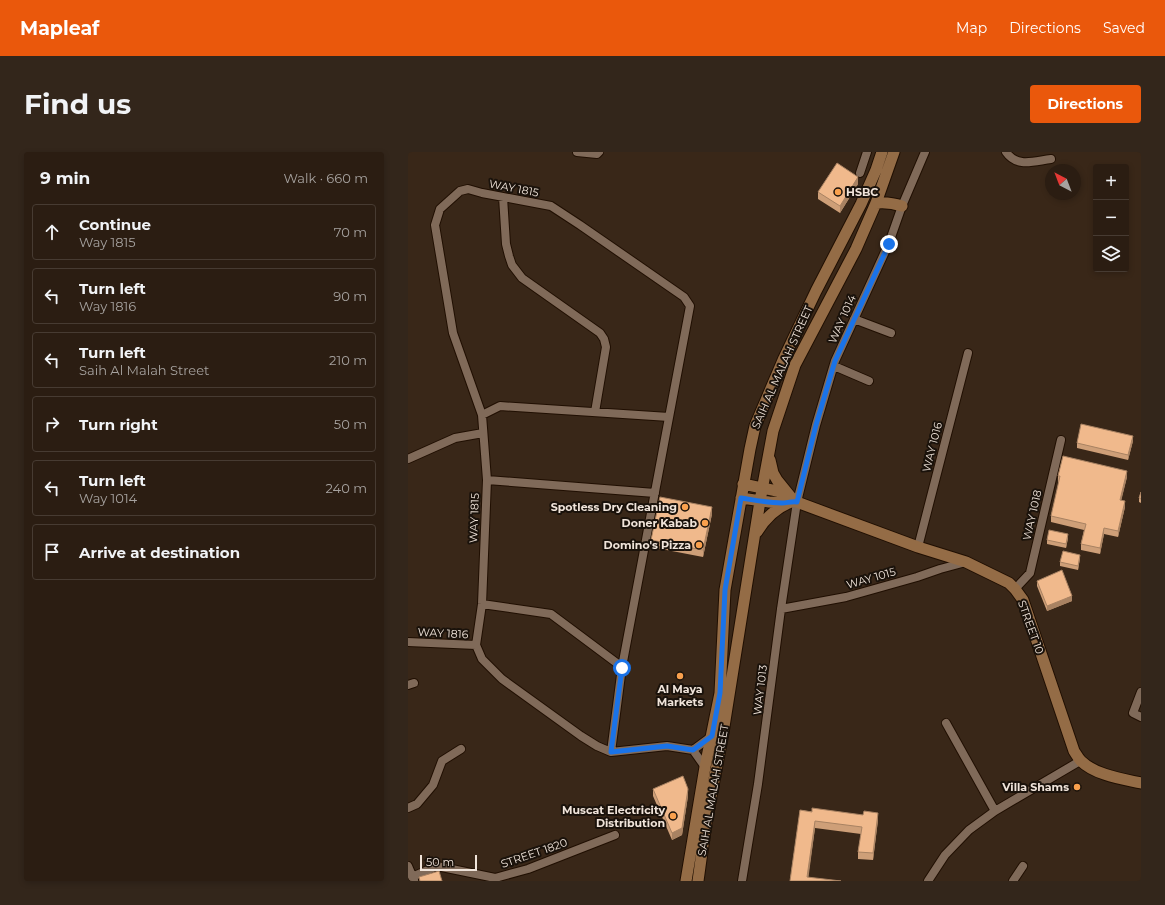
<!DOCTYPE html>
<meta charset="utf-8">
<style>
:root{--surface:#2b1d12;--page:#33261b;--text:#f1f3f6;--muted:#a6a29f;--line:#473b32;--accent:#ea580c}
body{margin:0;font-family:Montserrat,sans-serif;background:var(--page);color:var(--text)}
.controls{position:absolute;right:12px;top:12px;display:grid;overflow:hidden;border-radius:4px;box-shadow:0 2px 6px #0003}
.controls button{width:36px;height:36px;display:grid;place-items:center;padding:0;border:0;border-bottom:1px solid var(--line);background:var(--surface);color:var(--text);font:20px sans-serif}
.compass{position:absolute;left:637px;top:12px;width:36px;height:36px;border-radius:50%;background:var(--surface);box-shadow:0 2px 6px #0003;rotate:318deg}
.scale{position:absolute;left:12px;bottom:10px;width:57px;box-sizing:border-box;padding-left:4px;border:2px solid #f0e4da;border-top:0;font-size:11px;line-height:14px;white-space:nowrap;color:#f0e4da;-webkit-text-stroke:3px #1a120b;paint-order:stroke}
.stop{position:absolute;width:12px;height:12px;margin:-9px;border:3px solid #1a73e8;border-radius:50%;background:#fff}
.stop.end{background:#1a73e8;border-color:#fff;box-shadow:0 1px 4px #0008}
.list{margin:0;padding:0;list-style:none}
h2{display:flex;justify-content:space-between;align-items:center;height:52px;margin:0;padding:0 16px;font-size:17px}
h2 small{font-size:13px;font-weight:400;color:var(--muted)}
.list li{display:grid;grid-template-columns:26px 1fr auto;gap:12px;align-items:center;box-sizing:border-box;height:56px;margin:0 8px 8px;padding:0 8px;border:1px solid var(--line);border-radius:4px}
.list b{display:block;font-size:15px;white-space:nowrap}
.list p{margin:0;font-size:13px;white-space:nowrap;color:var(--muted)}
.list em{font-size:13px;font-style:normal;color:var(--muted)}
.icon{flex:none;width:22px;height:22px;fill:none;stroke:currentColor;stroke-width:2;stroke-linecap:round;stroke-linejoin:round}
.map{position:relative;flex:none;width:733px;height:729px;overflow:hidden;border-radius:4px}
header{display:flex;align-items:center;gap:24px;box-sizing:border-box;height:56px;padding:0 20px;background:var(--accent);color:#fff}
header strong{font-size:19px}
nav{display:flex;gap:22px;margin-inline-start:auto;font-size:14px}
.intro{display:flex;align-items:center;justify-content:space-between;box-sizing:border-box;height:96px;padding:0 24px}
h1{margin:0;font-size:28px}
.button{padding:10px 18px;border-radius:4px;background:var(--accent);color:#fff;font-size:14px;font-weight:700}
main{display:flex;gap:24px;padding:0 24px}
aside{flex:1;background:var(--surface);border-radius:4px;box-shadow:0 2px 6px #0003}
.map>svg:first-child{display:block}
.lines{fill:none;stroke-linecap:round;stroke-linejoin:round}
.street-casing{stroke:#200f02;stroke-width:10}
.secondary-casing{stroke:#200f02;stroke-width:13}
.street{stroke:#806a59;stroke-width:8}
.secondary{stroke:#946c46;stroke-width:11}
.wall{fill:#ce9f78}
.shaded-wall{fill:#a88262}
.building{fill:#f0b98c;stroke:#a88262}
.route{stroke:#1a73e8;stroke-width:5}
.poi-dot{fill:#f9a04d;stroke:#1a120b;stroke-width:1.5}
.labels{text-anchor:middle;dominant-baseline:central;stroke-width:4;stroke-linejoin:round;paint-order:stroke}
.street-label{font-size:11px;fill:#f0e4da;stroke:#1a120b}
.poi-label{font-size:11px;font-weight:bold;fill:#f0e4da;stroke:#1a120b;text-anchor:end}
</style>
<header>
<strong>Mapleaf</strong>
<nav><a>Map</a><a>Directions</a><a>Saved</a></nav>
</header>
<div class="intro"><h1>Find us</h1><a class="button">Directions</a></div>
<main>
<aside>
<h2>9 min<small>Walk · 660 m</small></h2>
<ul class="list">
<li><svg class="icon" aria-label="ahead" viewBox="0 0 24 24"><path d="M12 20V5M6 11l6-6 6 6"/></svg><div><b>Continue</b><p>Way 1815</p></div><em>70 m</em></li>
<li><svg class="icon" aria-label="left" viewBox="0 0 24 24"><path d="M17 20v-9H6M10 6l-5 5 5 5"/></svg><div><b>Turn left</b><p>Way 1816</p></div><em>90 m</em></li>
<li><svg class="icon" aria-label="left" viewBox="0 0 24 24"><path d="M17 20v-9H6M10 6l-5 5 5 5"/></svg><div><b>Turn left</b><p>Saih Al Malah Street</p></div><em>210 m</em></li>
<li><svg class="icon" aria-label="right" viewBox="0 0 24 24"><path d="M7 20v-9h11M14 6l5 5-5 5"/></svg><div><b>Turn right</b></div><em>50 m</em></li>
<li><svg class="icon" aria-label="left" viewBox="0 0 24 24"><path d="M17 20v-9H6M10 6l-5 5 5 5"/></svg><div><b>Turn left</b><p>Way 1014</p></div><em>240 m</em></li>
<li><svg class="icon" aria-label="arrive" viewBox="0 0 24 24"><path d="M6 21V4h12l-3 4 3 4H6"/></svg><div><b>Arrive at destination</b></div></li>
</ul>
</aside>
<div class="map">
<svg width="733" height="729" viewBox="0 0 733 729">
<rect width="100%" height="100%" fill="#392718"/>
<g class="lines">
<defs>
<path id="street" d="M169 0 189 2 191 0
M598 0C609 16 626 9 643 7
M452 21 459 0
M95 45 98 92 101 104 104 113 114 126 192 181 196 187 198 195 187 260
M446 167 483 181
M426 214 461 229
M74 263 92 254 261 265
M0 307 47 286 75 281
M79 328 247 341
M510 395 560 201
M607 437 622 421 653 288
M74 452 143 462 214 515
M373 457 438 445 509 425 532 417 558 410
M0 490 68 493
M0 533 6 531
M733 540 725 561 733 565
M538 571 587 659
M285 598 297 615
M203 600 214 515 282 154 276 145 172 73 143 54 74 41 60 37 52 39 32 57 27 73 45 181 74 263 79 328 74 452 68 493 74 507 94 527 173 584 189 594 203 600 259 594 285 598 304 584
M0 656 9 652 25 633 34 609 53 597
M0 714 6 728
M4 725 29 714 87 726 120 717 207 683
M334 729 350 632 373 457 389 350 408 273 427 209 481 91 494 54 517 0
M520 729 537 703 561 678 587 659 672 609
M605 729 615 714"/>
<path id="secondary" d="M468 51C477 50 485 51 494 54
M362 308 365 321 369 328 386 349 510 395 558 410 601 431 607 437 615 448 666 599C668 602 670 606 673 609 687 623 715 627 733 631
M335 332 369 339 381 344
M333 346 361 350 380 351
M349 380C358 365 370 354 386 349
M278 729 297 615 312 541 317 438 342 297 347 274 376 206 408 139 453 52 468 18 474 0
M290 729 298 671 315 581 352 349 365 279 387 213 448 97 468 51 486 0"/>
</defs>
<!-- street casing -->
<use href="#street" class="street-casing"/>
<!-- secondary casing -->
<use href="#secondary" class="secondary-casing"/>
<!-- street -->
<use href="#street" class="street"/>
<!-- secondary -->
<use href="#secondary" class="secondary"/>
</g>
<!-- wall -->
<path class="wall" d="M450 32 432 61 410 47V40Z
M725 289 720 308 669 296V291Z
M650 324 719 325 713 348 717 355 710 385 696 382 692 402 673 398V392L676 378 643 370V364L651 330H650Z
M733 340V351L731 350V346Z
M304 362 295 405 243 395V388Z
M660 386 658 396 639 392V388Z
M672 406 670 418 652 414V410Z
M629 429 664 449 639 459 629 434Z
M245 637 280 644 274 683 264 688 245 644Z
M392 658 470 668 465 708 450 707V700L453 682 407 676 400 725 382 729Z"/>
<!-- shaded-wall -->
<path class="shaded-wall" d="M450 25V32L432 61V54Z
M725 284V289L720 308V303Z
M719 319V325L712 354V348Z
M717 349V355L710 385V379Z
M304 355V362L295 405V398Z
M696 376V382L692 402V396Z
M660 382V386L658 396V392Z
M672 403V406L670 418V414Z
M664 444V449L639 459V454Z
M280 637V644L274 683 264 688V681Z
M470 661V668L465 708V701Z
M407 669V676L400 729 399 725Z"/>
<!-- building -->
<path class="building" d="M429 11 450 25 432 54 410 40Z
M673 272 725 284 720 303 669 291Z
M655 304 719 319 712 348 717 349 710 379 696 376 692 396 673 392 678 372 643 364 652 324H650Z
M733 340V347L731 346Z
M252 345 304 355 295 398 243 388Z
M641 378 660 382 658 392 639 388Z
M655 399 672 403 670 414 652 410Z
M654 418 664 444 639 454 629 429Z
M275 624 280 637 274 676 264 681 245 637Z
M404 656 455 663 456 659 470 661 465 701 450 700 454 675 407 669 399 725 433 729H382L392 658 404 660Z
M31 719 34 729H12L11 725Z"/>
<g class="lines">
<!-- route -->
<path class="route" d="M214 516 203 600 259 594 285 598 304 584 312 541 317 438 333 346C346 348 360 351 374 351 379 351 384 349 389 350L408 273 427 209 481 92"/>
</g>
<!-- markers -->
<g class="poi-dot">
<circle cx="430" cy="40" r="4"/>
<circle cx="277" cy="355" r="4"/>
<circle cx="297" cy="371" r="4"/>
<circle cx="291" cy="393" r="4"/>
<circle cx="272" cy="524" r="4"/>
<circle cx="669" cy="635" r="4"/>
<circle cx="265" cy="664" r="4"/>
</g>
<g class="labels">
<!-- street labels -->
<g class="street-label">
<text transform="translate(106 36) rotate(11)">WAY 1815</text>
<text transform="translate(434 167) rotate(-66)">WAY 1014</text>
<text transform="translate(374 215) rotate(-66)">SAIH AL MALAH STREET</text>
<text transform="translate(524 295) rotate(-76)">WAY 1016</text>
<text transform="translate(624 363) rotate(-77)">WAY 1018</text>
<text transform="translate(66 366) rotate(-88)">WAY 1815</text>
<text transform="translate(463 426) rotate(-16)">WAY 1015</text>
<text transform="translate(623 475) rotate(70)">STREET 10</text>
<text transform="translate(35 481) rotate(3)">WAY 1816</text>
<text transform="translate(352 538) rotate(-83)">WAY 1013</text>
<text transform="translate(305 638) rotate(-80)">SAIH AL MALAH STREET</text>
<text transform="translate(126 701) rotate(-19)">STREET 1820</text>
</g>
<!-- poi labels -->
<g class="poi-label">
<text x="438" y="40" text-anchor="start">HSBC</text>
<text x="269" y="355">Spotless Dry Cleaning</text>
<text x="289" y="371">Doner Kabab</text>
<text x="283" y="393">Domino's Pizza</text>
<text x="272" y="537" text-anchor="middle">Al Maya<tspan x="272" dy="13">Markets</tspan></text>
<text x="661" y="635">Villa Shams</text>
<text x="257" y="658">Muscat Electricity<tspan x="257" dy="13">Distribution</tspan></text>
</g>
</g>
</svg>
<div class="controls">
<button>+</button>
<button>−</button>
<button><svg class="icon" aria-label="layers" viewBox="0 0 24 24"><path d="M12 4l9 5-9 5-9-5zM3 14l9 5 9-5"/></svg></button>
</div>
<svg class="compass" viewBox="-18 -18 36 36"><path d="M0-13l5 13h-10z" fill="#e53935"/><path d="M0 13l5-13h-10z" fill="#a6a29f"/></svg>
<div class="scale">50 m</div>
<div class="stop" style="left:214px;top:516px"></div>
<div class="stop end" style="left:481px;top:92px"></div>
</div>
</main>
